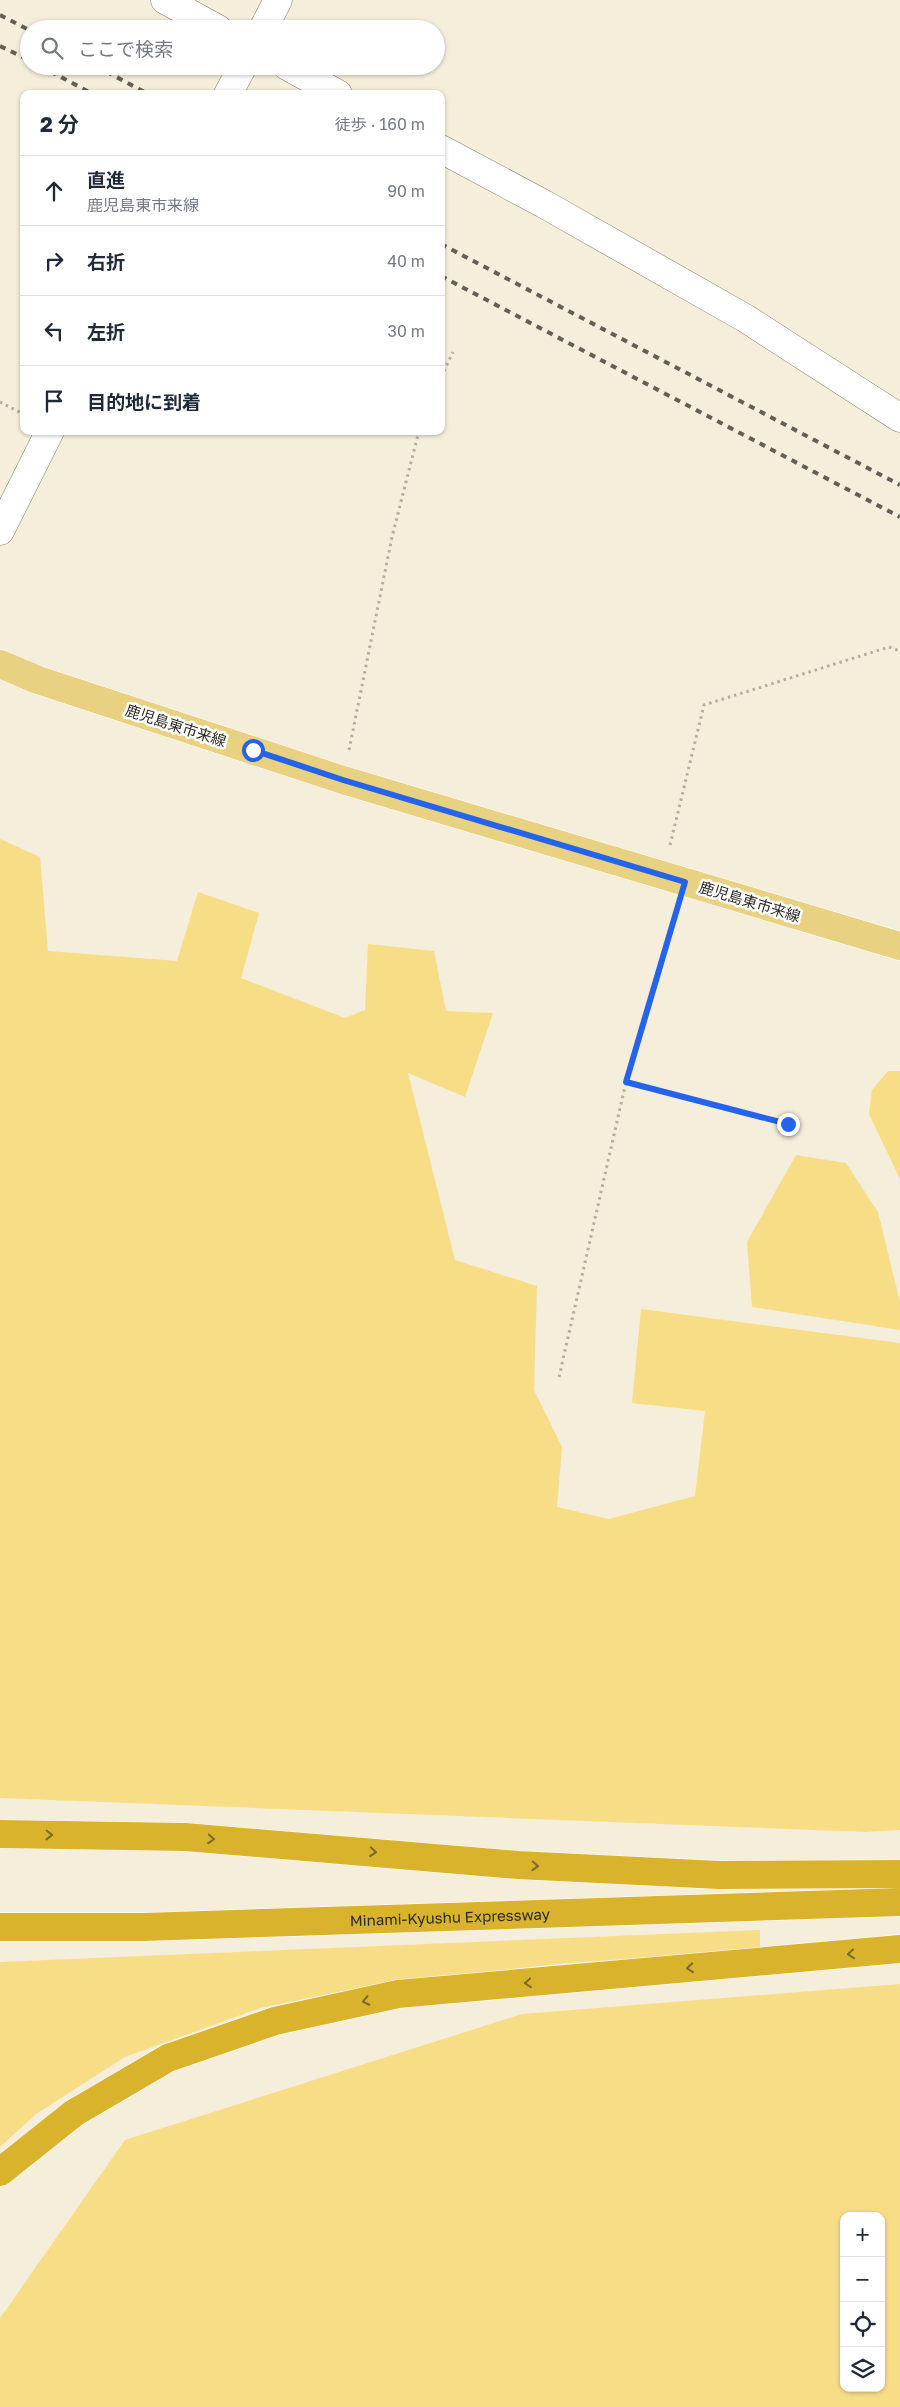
<!DOCTYPE html>
<html lang="ja">
<meta charset="utf-8">
<style>
:root{--surface:#fff;--page:#f6f6f7;--text:#1f2937;--muted:#747a83;--line:#e0e1e3}
body{margin:0;font-family:"Golos Text","Noto Sans JP",sans-serif;background:var(--page);color:var(--text)}
.controls{position:absolute;right:15px;bottom:15px;display:grid;overflow:hidden;border-radius:10px;box-shadow:0 1px 4px #0004}
.controls button{width:45px;height:45px;display:grid;place-items:center;padding:0;border:0;border-bottom:1px solid var(--line);background:var(--surface);color:var(--text);font:25px sans-serif}
.stop{position:absolute;width:15px;height:15px;margin:-11px;border:4px solid #2563eb;border-radius:50%;background:#fff}
.stop.end{background:#2563eb;border-color:#fff;box-shadow:0 1px 5px #0008}
.list{margin:0;padding:0;list-style:none}
h2{display:flex;justify-content:space-between;align-items:center;height:65px;margin:0;padding:0 20px;font-size:21px}
h2 small{font-size:16px;font-weight:400;color:var(--muted)}
.list li{display:grid;grid-template-columns:32px 1fr auto;gap:15px;align-items:center;box-sizing:border-box;height:70px;padding:0 20px;border-top:1px solid var(--line)}
.list b{display:block;font-size:19px;white-space:nowrap}
.list p{margin:0;font-size:16px;white-space:nowrap;color:var(--muted)}
.list em{font-size:16px;font-style:normal;color:var(--muted)}
.icon{flex:none;width:28px;height:28px;fill:none;stroke:currentColor;stroke-width:2;stroke-linecap:round;stroke-linejoin:round}
.map{position:relative;flex:none;width:900px;height:2407px;overflow:hidden}
.search{position:absolute;background:var(--surface);box-shadow:0 1px 4px #0004;left:20px;top:20px;width:425px;height:55px;display:flex;align-items:center;gap:12px;box-sizing:border-box;padding:0 18px;border-radius:28px;color:var(--muted);font-size:19px}
.panel{position:absolute;background:var(--surface);box-shadow:0 1px 4px #0004;left:20px;top:90px;width:425px;height:345px;border-radius:10px}
.map>svg:first-child{display:block}
.green{fill:#f8dd87;fill-rule:evenodd}
.lines{fill:none;stroke-linecap:round;stroke-linejoin:round}
.street-casing{stroke:#827c6a;stroke-width:29}
.secondary-casing{stroke:#827c6a;stroke-width:29}
.primary-casing{stroke:#fff;stroke-width:29}
.highway-casing{stroke:#fff;stroke-width:29}
.path{stroke:#b3ae9e;stroke-width:3;stroke-dasharray:2.5 4;stroke-linecap:butt}
.street{stroke:#fff;stroke-width:28}
.secondary{stroke:#fff;stroke-width:28}
.primary{stroke:#e8d180;stroke-width:28}
.highway{stroke:#d9b32c;stroke-width:28}
.rail{stroke:#635f55;stroke-width:4;stroke-dasharray:6 6;stroke-linecap:butt}
.oneway{stroke:#7a6827}
.route{stroke:#2563eb;stroke-width:6}
.labels{text-anchor:middle;dominant-baseline:central;stroke-width:5;stroke-linejoin:round;paint-order:stroke}
.street-label{font-size:15px;fill:#2d2a23;stroke:#fff}
</style>
<div class="map">
<svg width="900" height="2407" viewBox="0 0 900 2407">
<rect width="100%" height="100%" fill="#f4eeda"/>
<!-- green -->
<path class="green" d="M0 839 40 857 48 951 177 961 198 892 259 913 241 978 345 1018 365 1010 368 944 434 951 446 1011 493 1013 465 1097 408 1073 455 1260 537 1286 534 1390 562 1447 557 1507 609 1519 695 1496 705 1411 632 1403 641 1309 900 1343V1830L865 1832 0 1798Z
M888 1071H900V1179L869 1114 872 1090Z
M796 1155 846 1163 878 1212 900 1302V1330L752 1307 747 1242Z
M760 1930V1949L557 1964 377 1984 260 2008 125 2057 36 2114 0 2147V1962Z
M900 1984V2407H0V2318L125 2140 522 2014ZM844 2216H881V2388H844Z"/>
<g class="lines">
<defs>
<path id="street" d="M165 0 218 29
M287 66 338 94
M441 149 544 204 745 318 900 418"/>
<path id="secondary" d="M263 29 278 0
M228 94 243 66
M0 531 50 431"/>
<path id="primary" d="M0 664 38 680 343 780 900 946"/>
<g id="highway">
<path d="M0 1834 185 1837 518 1865 719 1875 900 1874"/>
<path id="s1" d="M0 1927H144L900 1902"/>
<path d="M0 2172 74 2113 168 2058 275 2021 398 1994 900 1949"/>
</g>
</defs>
<!-- street casing -->
<use href="#street" class="street-casing"/>
<!-- secondary casing -->
<use href="#secondary" class="secondary-casing"/>
<!-- primary casing -->
<use href="#primary" class="primary-casing"/>
<!-- highway casing -->
<use href="#highway" class="highway-casing"/>
<!-- path -->
<path class="path" d="M441 377 453 352
M0 402 23 414
M349 750 392 537 419 431
M670 845 704 705 889 647 900 651
M626 1082 788 1124
M559 1377 626 1082 677 913"/>
<!-- street -->
<use href="#street" class="street"/>
<!-- secondary -->
<use href="#secondary" class="secondary"/>
<!-- primary -->
<use href="#primary" class="primary"/>
<!-- highway -->
<use href="#highway" class="highway"/>
<!-- rail -->
<path class="rail" d="M0 15 29 30
M0 46 29 60
M40 66 93 94
M96 66 148 94
M441 244 900 485
M441 276 900 517"/>
</g>
<!-- one-way arrows -->
<defs><path id="oneway-chevron" d="M-2-3.5L2.5 0L-2 3.5" fill="none" stroke-width="1.6" stroke-linecap="round" stroke-linejoin="round" transform="scale(1.25)"/></defs>
<g class="oneway">
<use href="#oneway-chevron" transform="translate(49 1835) rotate(1)"/>
<use href="#oneway-chevron" transform="translate(211 1839) rotate(4)"/>
<use href="#oneway-chevron" transform="translate(373 1852) rotate(5)"/>
<use href="#oneway-chevron" transform="translate(535 1866) rotate(3)"/>
<use href="#oneway-chevron" transform="translate(851 1954) rotate(175)"/>
<use href="#oneway-chevron" transform="translate(690 1968) rotate(175)"/>
<use href="#oneway-chevron" transform="translate(528 1983) rotate(175)"/>
<use href="#oneway-chevron" transform="translate(366 2001) rotate(168)"/>
</g>
<g class="lines">
<!-- route -->
<path class="route" d="M253 750 343 780 685 882 626 1082 788 1124"/>
</g>
<g class="labels">
<!-- street labels -->
<g class="street-label">
<text transform="translate(176 725) rotate(18)">鹿児島東市来線</text>
<text transform="translate(750 901) rotate(17)">鹿児島東市来線</text>
<text stroke="none"><textPath href="#s1" startOffset="450">Minami-Kyushu Expressway</textPath></text>
</g>
</g>
</svg>
<div class="controls">
<button>+</button>
<button>−</button>
<button><svg class="icon" aria-label="locate" viewBox="0 0 24 24"><circle cx="12" cy="12" r="6"/><path d="M12 2v4M12 18v4M2 12h4M18 12h4"/></svg></button>
<button><svg class="icon" aria-label="layers" viewBox="0 0 24 24"><path d="M12 4l9 5-9 5-9-5zM3 14l9 5 9-5"/></svg></button>
</div>
<div class="stop" style="left:253px;top:750px"></div>
<div class="stop end" style="left:788px;top:1124px"></div>
<div class="search"><svg class="icon" aria-label="search" viewBox="0 0 24 24"><circle cx="10" cy="10" r="6"/><path d="M15 15l6 6"/></svg>ここで検索</div>
<section class="panel">
<h2>2 分<small>徒歩 · 160 m</small></h2>
<ul class="list">
<li><svg class="icon" aria-label="ahead" viewBox="0 0 24 24"><path d="M12 20V5M6 11l6-6 6 6"/></svg><div><b>直進</b><p>鹿児島東市来線</p></div><em>90 m</em></li>
<li><svg class="icon" aria-label="right" viewBox="0 0 24 24"><path d="M7 20v-9h11M14 6l5 5-5 5"/></svg><div><b>右折</b></div><em>40 m</em></li>
<li><svg class="icon" aria-label="left" viewBox="0 0 24 24"><path d="M17 20v-9H6M10 6l-5 5 5 5"/></svg><div><b>左折</b></div><em>30 m</em></li>
<li><svg class="icon" aria-label="arrive" viewBox="0 0 24 24"><path d="M6 21V4h12l-3 4 3 4H6"/></svg><div><b>目的地に到着</b></div></li>
</ul>
</section>
</div>
